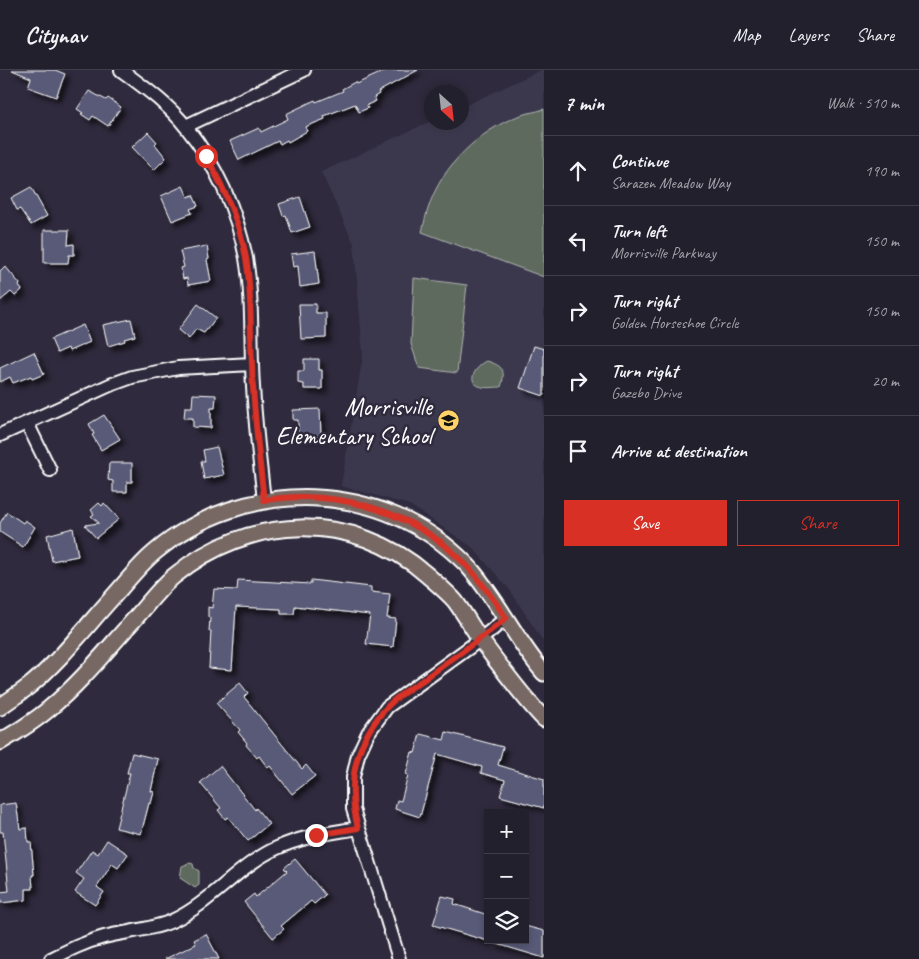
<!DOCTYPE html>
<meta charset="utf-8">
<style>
:root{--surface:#23202e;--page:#2f2d3a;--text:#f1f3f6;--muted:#a3a3aa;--line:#403e4a;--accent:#d93025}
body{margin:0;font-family:Caveat,sans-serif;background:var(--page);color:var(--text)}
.controls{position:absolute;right:15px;bottom:15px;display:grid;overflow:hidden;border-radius:0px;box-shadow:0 2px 8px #0003}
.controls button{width:45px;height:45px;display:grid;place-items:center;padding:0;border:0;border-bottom:1px solid var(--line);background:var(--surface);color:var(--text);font:25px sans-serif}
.compass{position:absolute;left:424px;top:15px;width:45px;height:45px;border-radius:50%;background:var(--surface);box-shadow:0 2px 8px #0003;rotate:153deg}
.stop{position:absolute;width:15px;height:15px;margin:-11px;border:4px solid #d93025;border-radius:50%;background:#fff}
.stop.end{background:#d93025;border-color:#fff;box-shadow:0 1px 5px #0008}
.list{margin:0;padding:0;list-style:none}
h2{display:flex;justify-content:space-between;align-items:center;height:65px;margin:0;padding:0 20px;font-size:21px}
h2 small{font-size:16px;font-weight:400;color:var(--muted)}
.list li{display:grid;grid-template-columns:32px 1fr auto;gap:15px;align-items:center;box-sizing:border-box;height:70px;padding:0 20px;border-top:1px solid var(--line)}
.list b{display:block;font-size:19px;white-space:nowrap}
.list p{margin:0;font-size:16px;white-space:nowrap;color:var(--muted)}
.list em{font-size:16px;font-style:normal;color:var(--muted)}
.actions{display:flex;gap:10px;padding:15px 20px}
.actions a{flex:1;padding:11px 0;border:1px solid var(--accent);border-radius:0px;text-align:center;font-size:18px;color:var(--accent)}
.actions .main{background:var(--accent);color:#fff}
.icon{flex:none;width:28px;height:28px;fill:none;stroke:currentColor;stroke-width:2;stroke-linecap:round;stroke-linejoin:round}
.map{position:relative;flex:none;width:544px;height:889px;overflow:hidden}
header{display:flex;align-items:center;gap:30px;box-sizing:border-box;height:70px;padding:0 25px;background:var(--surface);border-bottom:1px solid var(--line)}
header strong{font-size:24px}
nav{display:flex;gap:28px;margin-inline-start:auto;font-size:18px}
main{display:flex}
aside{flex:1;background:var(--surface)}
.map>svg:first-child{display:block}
.built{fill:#3b384e}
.green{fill:#5f6a5f;stroke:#afb4af}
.building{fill:#585a77;stroke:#fff;filter:url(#shadow)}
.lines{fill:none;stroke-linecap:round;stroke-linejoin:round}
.minor-casing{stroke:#fff;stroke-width:16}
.major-casing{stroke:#fff;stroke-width:19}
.minor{stroke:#2f2a3d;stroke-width:12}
.major{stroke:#776864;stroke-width:15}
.route{stroke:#d93025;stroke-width:6}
.labels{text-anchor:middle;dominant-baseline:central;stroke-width:5;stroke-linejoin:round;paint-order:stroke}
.poi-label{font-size:25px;fill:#fff;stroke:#2f2a3d;text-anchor:end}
</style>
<header>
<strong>Citynav</strong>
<nav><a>Map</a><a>Layers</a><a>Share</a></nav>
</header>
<main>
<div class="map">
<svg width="544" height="889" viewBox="0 0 544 889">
<defs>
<filter id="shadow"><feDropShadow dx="4.5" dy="4.5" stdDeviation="2.5" flood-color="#0009"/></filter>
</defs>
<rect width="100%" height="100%" fill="#2f2a3d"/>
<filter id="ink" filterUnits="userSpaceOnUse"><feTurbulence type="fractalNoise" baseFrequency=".02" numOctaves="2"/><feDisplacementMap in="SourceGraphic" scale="10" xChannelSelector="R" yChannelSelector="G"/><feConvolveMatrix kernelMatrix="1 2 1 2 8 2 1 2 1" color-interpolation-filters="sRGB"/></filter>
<g filter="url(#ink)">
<!-- built -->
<path class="built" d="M541 0H544V573L509 519 472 477 410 435 341 416 363 285 354 174 321 102 431 51 432 52H462V37Z"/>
<!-- green -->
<path class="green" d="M544 39V207L422 162C424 153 426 144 429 136 442 96 479 61 518 46 526 43 536 42 544 39Z
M414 208 467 215 457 303 419 298 411 274Z
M487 291C503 296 506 300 501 317 494 317 486 319 479 316 465 310 478 295 487 291Z
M190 793 193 794 194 798 199 801V815L195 818 180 808 182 796Z"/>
<!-- building -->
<path class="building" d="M12 0H55L65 4 56 27 28 17 31 8Z
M387 0H418L378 22 379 24 374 27 376 31 367 35 368 38 359 42 355 34 324 46 325 49 305 57 307 61 288 72 287 70 280 74 278 71 239 90 230 71 259 58 261 62 288 49 286 44 315 30 316 32 343 21 342 19 355 12 356 14Z
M89 21 106 30 108 28 121 37 108 56 93 46 90 50 81 44 83 43 77 39Z
M148 62 157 72 155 74 166 88 154 100 132 77Z
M183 116 188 127 193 125 198 136 190 139 192 143 172 151 161 126Z
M31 117 47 146 31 155 20 139 17 140 11 128Z
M300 127 310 157 292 163 286 145 283 146 279 134Z
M44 160H69L68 175 74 174V185H69L68 193H44Z
M207 176 209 189 207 190 211 211 188 215 187 208 183 209 181 198 184 197 180 181Z
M315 181 319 214 300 217 298 196 293 197 291 184Z
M5 196 20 214 19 216 22 220 15 226 11 222 0 231V201Z
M198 234 216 248 204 263 196 259 189 269 178 260Z
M299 234H316V243H326V268L301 269Z
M131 249 135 266 124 269 125 271 108 276 103 255Z
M83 255 90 272 69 281 68 278 57 283 51 269Z
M534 276 544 279V326L520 318Z
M34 282 44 304 32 309 31 306 13 313 10 307 0 312V298Z
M304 289H319V300H322V319H304V314L298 313V301H304Z
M193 324 216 325 215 338H211V358L193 357V348H184L185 337H192Z
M320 339 321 366 298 367V350H293V340Z
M104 345 120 369 101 380 92 365 94 364 89 354Z
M217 377 224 405 204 409 201 391H205L203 380Z
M109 393H132V412H127V422H113V411L108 410Z
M99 433 102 436 104 433 119 449 96 468 85 455 99 453 91 446 94 444 91 440Z
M7 442 23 453 25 450 35 457 23 477 0 462V453Z
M73 458 78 486 52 491 47 465Z
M238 510 311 514V510L371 517V522L390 524 387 548 396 549 393 577 366 574 370 545 295 536 294 544H281V539L236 537 232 600 209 598 211 561H209L210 548 208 547V537L212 538 214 519 237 520Z
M240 613 248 623 244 627 302 699 306 695 315 706 292 724 270 696 268 698 259 686 257 688 246 675 247 673 238 662 240 660 216 633Z
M446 662 503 677 498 695 544 709V738L500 726 505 710 481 703 482 697 437 684 420 747 395 739 397 730 401 731 408 705 406 704 412 682 415 683 420 664 444 670Z
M132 683 158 689 151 721 154 722 151 733H149L141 764 116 758 130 703H127Z
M220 696 255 740 256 738 269 754 248 771 228 747 225 749 218 740 221 738 200 713Z
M16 733 20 759 27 758 28 772H31L34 805H32L33 819H26V830L1 833 0 822 9 821 3 762H0V735Z
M107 770 128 784 118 798 112 794 97 817 104 822 95 835 75 822 84 809 76 803 92 780 98 784Z
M295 789 325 825 314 834 311 831 281 856 284 859 273 868 244 832 254 824 256 827 287 801 284 798Z
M442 826 455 829 454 834 488 845V871L433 855Z
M525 856 544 861V888L494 873V870H525Z
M206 864 219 889H165L196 874 194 870Z"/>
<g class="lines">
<defs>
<path id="minor" d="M121 0C144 17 169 35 186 57 216 94 237 141 246 188 252 223 251 258 252 294 253 339 259 385 264 430
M186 56 304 0
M27 353 50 400
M0 365 110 315 132 307 178 298 252 294
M51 889C69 880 85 872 104 867 127 861 153 860 174 850 212 832 239 795 277 778 303 766 331 763 358 758
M399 889 353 739V707L358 685 368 663 387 637 481 569 506 548"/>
<path id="major" d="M0 637C9 630 19 624 28 617 59 592 84 559 111 529 125 514 138 496 155 482 245 406 384 409 467 495 497 528 515 569 544 603
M0 672C17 662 35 651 50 638 80 613 105 582 131 553 145 538 158 519 174 506 249 444 353 440 427 505 436 513 447 522 455 531 464 543 472 557 480 569 500 596 521 625 544 649"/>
</defs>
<!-- minor casing -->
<use href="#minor" class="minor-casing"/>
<!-- major casing -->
<use href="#major" class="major-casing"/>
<!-- minor -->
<use href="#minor" class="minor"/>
<!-- major -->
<use href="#major" class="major"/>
</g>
</g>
<g class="lines" filter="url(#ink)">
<!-- route -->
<path class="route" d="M206 86C224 118 240 152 246 188 252 223 250 259 252 294 253 340 259 385 264 430 275 429 287 427 298 427 362 427 423 449 467 496 482 512 494 530 506 548 480 570 451 589 423 610 411 618 397 626 387 637 355 672 346 713 358 758L316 765"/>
</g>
<!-- icons -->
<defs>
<symbol id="school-disc" viewBox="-11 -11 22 22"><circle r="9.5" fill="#ffd166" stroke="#2f2a3d"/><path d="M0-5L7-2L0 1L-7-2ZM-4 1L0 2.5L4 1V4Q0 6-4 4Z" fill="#111"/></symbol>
</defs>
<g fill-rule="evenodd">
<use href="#school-disc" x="436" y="338" width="25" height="25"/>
</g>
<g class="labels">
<!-- poi labels -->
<g class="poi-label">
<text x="432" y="337">Morrisville<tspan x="432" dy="29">Elementary School</tspan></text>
</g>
</g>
</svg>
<div class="controls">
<button>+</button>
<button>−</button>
<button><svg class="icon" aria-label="layers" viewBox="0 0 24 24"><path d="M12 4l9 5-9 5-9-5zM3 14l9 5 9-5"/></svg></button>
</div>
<svg class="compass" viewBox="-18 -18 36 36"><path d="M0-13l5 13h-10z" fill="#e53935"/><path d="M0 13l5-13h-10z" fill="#a3a3aa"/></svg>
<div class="stop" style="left:206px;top:86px"></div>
<div class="stop end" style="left:316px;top:765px"></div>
</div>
<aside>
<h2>7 min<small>Walk · 510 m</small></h2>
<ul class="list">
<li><svg class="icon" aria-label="ahead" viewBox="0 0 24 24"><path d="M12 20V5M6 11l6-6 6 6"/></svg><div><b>Continue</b><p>Sarazen Meadow Way</p></div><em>190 m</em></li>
<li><svg class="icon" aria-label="left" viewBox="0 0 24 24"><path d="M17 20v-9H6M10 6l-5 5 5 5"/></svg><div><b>Turn left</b><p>Morrisville Parkway</p></div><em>150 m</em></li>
<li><svg class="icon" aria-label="right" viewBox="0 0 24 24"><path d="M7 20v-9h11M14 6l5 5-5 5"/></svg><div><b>Turn right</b><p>Golden Horseshoe Circle</p></div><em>150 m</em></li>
<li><svg class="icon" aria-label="right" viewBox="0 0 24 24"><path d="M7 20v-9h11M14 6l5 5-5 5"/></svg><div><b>Turn right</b><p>Gazebo Drive</p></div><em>20 m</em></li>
<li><svg class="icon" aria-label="arrive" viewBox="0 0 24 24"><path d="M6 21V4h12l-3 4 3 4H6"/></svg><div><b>Arrive at destination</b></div></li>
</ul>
<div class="actions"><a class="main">Save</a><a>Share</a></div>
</aside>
</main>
